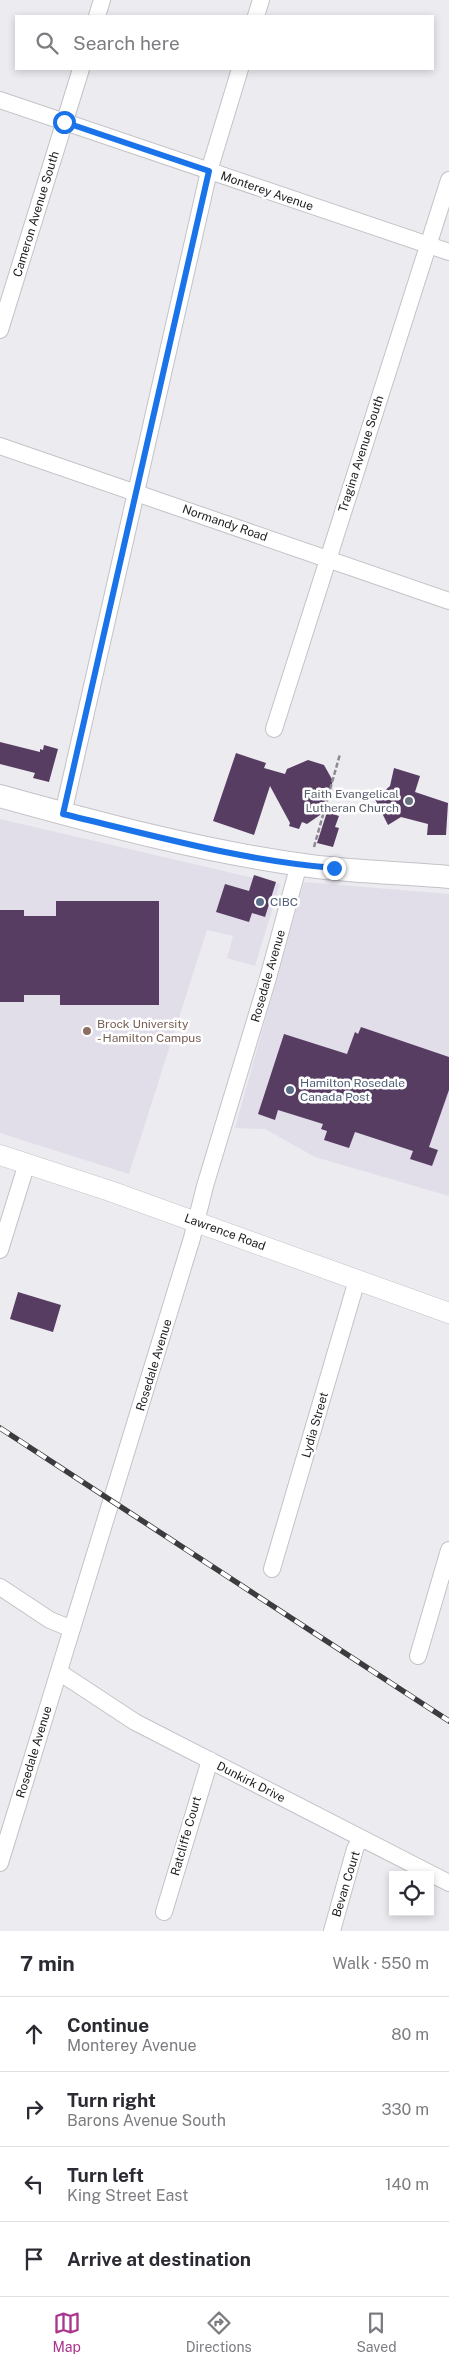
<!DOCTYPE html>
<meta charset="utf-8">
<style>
:root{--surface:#fff;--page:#f2f2f3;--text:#2b2b33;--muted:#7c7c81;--line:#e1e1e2;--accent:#ab358c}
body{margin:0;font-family:"Public Sans",sans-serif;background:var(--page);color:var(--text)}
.controls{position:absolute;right:15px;bottom:15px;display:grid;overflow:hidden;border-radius:0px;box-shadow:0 2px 8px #0003}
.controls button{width:45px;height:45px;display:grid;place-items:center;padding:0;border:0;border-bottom:1px solid var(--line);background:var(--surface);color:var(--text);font:25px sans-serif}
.stop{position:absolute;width:15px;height:15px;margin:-11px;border:4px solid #1a73e8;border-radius:50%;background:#fff}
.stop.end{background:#1a73e8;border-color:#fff;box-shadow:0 1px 5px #0008}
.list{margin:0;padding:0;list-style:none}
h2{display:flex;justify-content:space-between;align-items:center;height:65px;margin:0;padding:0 20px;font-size:21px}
h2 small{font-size:16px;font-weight:400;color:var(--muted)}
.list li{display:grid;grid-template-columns:32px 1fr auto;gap:15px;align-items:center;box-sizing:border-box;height:75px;padding:0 20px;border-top:1px solid var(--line)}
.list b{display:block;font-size:19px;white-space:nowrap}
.list p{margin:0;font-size:16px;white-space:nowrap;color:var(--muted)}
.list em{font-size:16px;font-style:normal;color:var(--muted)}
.icon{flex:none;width:28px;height:28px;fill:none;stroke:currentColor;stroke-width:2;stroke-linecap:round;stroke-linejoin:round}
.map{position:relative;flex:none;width:449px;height:1931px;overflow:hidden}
.search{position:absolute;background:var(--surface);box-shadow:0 2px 8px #0003;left:15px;right:15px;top:15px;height:55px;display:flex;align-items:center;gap:12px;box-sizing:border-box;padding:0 18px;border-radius:0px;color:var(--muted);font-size:19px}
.sheet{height:365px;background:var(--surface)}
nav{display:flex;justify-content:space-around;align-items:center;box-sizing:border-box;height:70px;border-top:1px solid var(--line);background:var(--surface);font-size:14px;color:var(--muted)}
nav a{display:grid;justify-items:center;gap:2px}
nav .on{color:var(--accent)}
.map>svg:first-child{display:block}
.built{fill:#e1deea}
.building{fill:#583d63}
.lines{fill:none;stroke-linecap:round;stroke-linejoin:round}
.minor-casing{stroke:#c4c2c7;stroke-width:18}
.tertiary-casing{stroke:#c4c2c7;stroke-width:21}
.secondary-casing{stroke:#c4c2c7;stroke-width:24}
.path{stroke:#8c8b8f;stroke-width:2.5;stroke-dasharray:5 2.5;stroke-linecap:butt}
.minor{stroke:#fff;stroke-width:16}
.tertiary{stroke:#fff;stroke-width:20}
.secondary{stroke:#fff;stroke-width:22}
.rail-casing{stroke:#3c3b3e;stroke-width:5.5}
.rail{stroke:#fff;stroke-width:4;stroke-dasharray:11;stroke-linecap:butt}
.route{stroke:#1a73e8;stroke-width:6}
.worship-dot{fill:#6b7280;stroke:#fff;stroke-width:2}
.service-dot{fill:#5c6f8a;stroke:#fff;stroke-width:2}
.education-dot{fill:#8d6e63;stroke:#fff;stroke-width:2}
.labels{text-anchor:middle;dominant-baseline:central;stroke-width:5;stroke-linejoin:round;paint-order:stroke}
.street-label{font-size:12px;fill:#1d1c1e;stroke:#fff}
.worship-label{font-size:12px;fill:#5b616d;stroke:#fff;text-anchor:end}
.service-label{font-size:12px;fill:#4e5e75;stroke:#fff;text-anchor:start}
.education-label{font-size:12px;fill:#785e54;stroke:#fff;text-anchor:start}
</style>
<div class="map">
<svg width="449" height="1931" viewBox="0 0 449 1931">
<rect width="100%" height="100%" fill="#ecebf0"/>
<!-- built -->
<path class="built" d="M0 819 280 884 255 966 227 958 233 936 207 930 129 1174 0 1133Z
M304 882 449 894V1196L315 1157 265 1129 235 1128Z"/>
<!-- building -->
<path class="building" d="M0 742 40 752V749L43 750 44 745 58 749 49 782 33 778 35 773 0 764Z
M236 753 266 763 264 768 285 774 287 769 308 760 324 765 333 781 320 815 307 824 302 822 299 829 289 826 290 823 270 786 254 835 213 821Z
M394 768 420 776 415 792 448 803 446 835H427L428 824 401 817 388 825 375 799 390 786Z
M327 812 339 816 335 827 339 828 333 847 317 843Z
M254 875 276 882 265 917 252 913 249 922 216 912 225 884 249 891Z
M56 901H159V1005H60V995H24V1002H0V910H24V916H56Z
M361 1027 449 1057V1090L429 1147 438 1150 432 1166 410 1159 413 1151 355 1132 349 1148 324 1140 327 1131 321 1129 323 1124 278 1110 275 1120 258 1114 284 1034 347 1054 355 1032 358 1034Z
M18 1292 61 1305 53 1332 10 1319Z"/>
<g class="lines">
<defs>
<path id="minor" d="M97 16 102 0
M256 16 261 0
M0 100 449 252
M0 330 81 69
M0 446 449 601
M274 729 449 180
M63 814 209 171 240 69
M0 1250 27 1163
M272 1569 357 1280
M0 1587 50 1620 72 1629
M418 1656 449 1550
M59 1672 135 1722 449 1883
M0 1863 192 1238 205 1186 268 978 299 864
M164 1912 210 1760
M332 1931 355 1849 361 1838"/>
<path id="tertiary" d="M0 1155 110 1191 449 1313"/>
<path id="secondary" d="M0 796C101 824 205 852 310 866 356 872 403 873 449 877"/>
</defs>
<!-- minor casing -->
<use href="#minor" class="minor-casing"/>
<!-- tertiary casing -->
<use href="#tertiary" class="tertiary-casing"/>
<!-- secondary casing -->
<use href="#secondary" class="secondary-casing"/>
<!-- path -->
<path class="path" d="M314 847 340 754"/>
<!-- minor -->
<use href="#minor" class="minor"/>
<!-- tertiary -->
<use href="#tertiary" class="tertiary"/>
<!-- secondary -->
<use href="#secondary" class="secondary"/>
<defs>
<path id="rail" d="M0 1428 449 1721"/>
</defs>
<!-- rail casing -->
<use href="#rail" class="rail-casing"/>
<!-- rail -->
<use href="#rail" class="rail"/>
</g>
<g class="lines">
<!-- route -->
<path class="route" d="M64 122 209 171 63 814C152 835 243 861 334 868"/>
</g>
<!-- markers -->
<circle class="worship-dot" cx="409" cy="801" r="5"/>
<g class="service-dot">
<circle cx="260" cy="902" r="5"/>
<circle cx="290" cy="1090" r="5"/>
</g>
<circle class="education-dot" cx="87" cy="1031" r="5"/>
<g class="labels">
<!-- street labels -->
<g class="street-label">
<text transform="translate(267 191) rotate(19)">Monterey Avenue</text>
<text transform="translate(36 214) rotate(-73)">Cameron Avenue South</text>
<text transform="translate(361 454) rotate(-72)">Tragina Avenue South</text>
<text transform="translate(225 523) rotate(19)">Normandy Road</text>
<text transform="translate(268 976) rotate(-74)">Rosedale Avenue</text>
<text transform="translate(225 1232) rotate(20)">Lawrence Road</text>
<text transform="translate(154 1365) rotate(-73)">Rosedale Avenue</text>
<text transform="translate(315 1425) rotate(-74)">Lydia Street</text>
<text transform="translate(34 1752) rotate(-73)">Rosedale Avenue</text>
<text transform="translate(251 1782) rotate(27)">Dunkirk Drive</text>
<text transform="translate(186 1836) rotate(-74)">Ratcliffe Court</text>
<text transform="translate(346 1884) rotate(-73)">Bevan Court</text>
</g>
<!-- worship labels -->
<g class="worship-label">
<text x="399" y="794">Faith Evangelical<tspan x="399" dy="14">Lutheran Church</tspan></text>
</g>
<!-- service labels -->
<g class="service-label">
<text x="270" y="902">CIBC</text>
<text x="300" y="1083">Hamilton Rosedale<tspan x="300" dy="14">Canada Post</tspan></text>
</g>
<!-- education labels -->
<g class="education-label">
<text x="97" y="1024">Brock University<tspan x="97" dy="14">- Hamilton Campus</tspan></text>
</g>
</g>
</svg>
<div class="controls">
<button><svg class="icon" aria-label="locate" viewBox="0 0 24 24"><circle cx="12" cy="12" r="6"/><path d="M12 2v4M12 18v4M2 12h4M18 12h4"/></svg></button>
</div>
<div class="stop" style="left:64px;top:122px"></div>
<div class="stop end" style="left:334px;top:868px"></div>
<div class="search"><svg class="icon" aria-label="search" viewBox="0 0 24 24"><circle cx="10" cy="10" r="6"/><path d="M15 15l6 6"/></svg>Search here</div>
</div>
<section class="sheet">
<h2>7 min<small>Walk · 550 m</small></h2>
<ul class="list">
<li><svg class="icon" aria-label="ahead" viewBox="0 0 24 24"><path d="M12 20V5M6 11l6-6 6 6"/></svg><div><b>Continue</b><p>Monterey Avenue</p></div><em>80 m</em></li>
<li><svg class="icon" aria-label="right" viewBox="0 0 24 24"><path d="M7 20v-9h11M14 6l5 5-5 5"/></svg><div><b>Turn right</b><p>Barons Avenue South</p></div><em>330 m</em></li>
<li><svg class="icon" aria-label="left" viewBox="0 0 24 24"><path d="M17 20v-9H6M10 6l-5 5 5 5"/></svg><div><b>Turn left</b><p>King Street East</p></div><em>140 m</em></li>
<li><svg class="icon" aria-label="arrive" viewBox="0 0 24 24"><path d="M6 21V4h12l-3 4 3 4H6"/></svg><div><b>Arrive at destination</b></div></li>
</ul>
</section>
<nav>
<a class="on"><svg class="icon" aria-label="map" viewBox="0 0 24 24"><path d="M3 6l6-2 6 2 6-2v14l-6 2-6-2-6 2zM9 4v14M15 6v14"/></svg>Map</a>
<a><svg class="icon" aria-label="directions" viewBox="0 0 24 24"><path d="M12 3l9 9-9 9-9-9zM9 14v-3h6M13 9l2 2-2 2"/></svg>Directions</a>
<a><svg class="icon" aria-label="saved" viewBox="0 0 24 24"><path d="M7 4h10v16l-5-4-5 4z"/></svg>Saved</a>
</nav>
